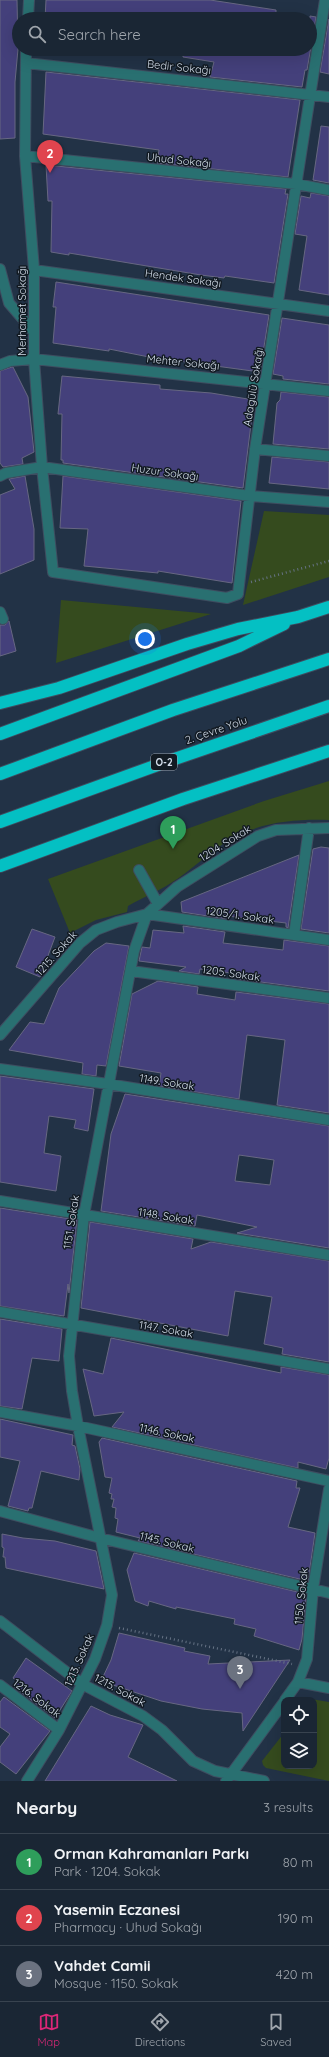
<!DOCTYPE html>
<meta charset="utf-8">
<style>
:root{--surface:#1a2634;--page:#232e3c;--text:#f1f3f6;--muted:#9fa5ac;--line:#38434f;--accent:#db2777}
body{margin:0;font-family:Quicksand,sans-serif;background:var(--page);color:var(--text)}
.controls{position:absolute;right:12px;bottom:12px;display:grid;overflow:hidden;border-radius:8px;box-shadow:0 4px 16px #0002}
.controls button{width:36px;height:36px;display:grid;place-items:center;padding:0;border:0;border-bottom:1px solid var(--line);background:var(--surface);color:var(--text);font:20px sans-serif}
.you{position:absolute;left:145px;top:639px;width:14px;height:14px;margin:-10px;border:3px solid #fff;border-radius:50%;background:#1a73e8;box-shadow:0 0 0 6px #1a73e833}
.badge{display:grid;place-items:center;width:26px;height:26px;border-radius:50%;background:var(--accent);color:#fff;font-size:13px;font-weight:700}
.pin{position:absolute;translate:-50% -33px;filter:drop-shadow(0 1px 2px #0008)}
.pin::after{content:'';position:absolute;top:21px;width:14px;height:12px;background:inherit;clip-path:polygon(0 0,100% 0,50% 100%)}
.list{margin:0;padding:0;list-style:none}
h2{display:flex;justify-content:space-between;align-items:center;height:52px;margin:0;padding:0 16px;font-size:17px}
h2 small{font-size:13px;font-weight:400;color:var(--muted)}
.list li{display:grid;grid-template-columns:26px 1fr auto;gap:12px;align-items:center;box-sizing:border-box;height:56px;padding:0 16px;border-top:1px solid var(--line)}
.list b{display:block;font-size:15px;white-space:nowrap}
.list p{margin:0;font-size:13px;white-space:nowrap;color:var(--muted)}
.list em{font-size:13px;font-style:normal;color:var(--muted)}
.icon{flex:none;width:22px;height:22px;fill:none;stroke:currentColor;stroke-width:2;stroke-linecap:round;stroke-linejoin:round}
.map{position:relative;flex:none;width:329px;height:1781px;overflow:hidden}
.search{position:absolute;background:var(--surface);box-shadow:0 4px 16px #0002;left:12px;right:12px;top:12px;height:44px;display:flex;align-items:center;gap:10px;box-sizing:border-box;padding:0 14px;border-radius:22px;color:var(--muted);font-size:15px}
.sheet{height:220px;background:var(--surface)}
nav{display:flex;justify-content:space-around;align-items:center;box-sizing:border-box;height:56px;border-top:1px solid var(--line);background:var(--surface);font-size:11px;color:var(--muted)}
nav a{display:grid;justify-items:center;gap:2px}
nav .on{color:var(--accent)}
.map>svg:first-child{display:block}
.green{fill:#354b1e}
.building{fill:#44407b;stroke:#676782;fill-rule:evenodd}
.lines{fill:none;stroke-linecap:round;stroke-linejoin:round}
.minor-casing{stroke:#3e4d60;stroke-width:12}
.highway-casing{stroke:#3e4d60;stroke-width:14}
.path{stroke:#667385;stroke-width:2.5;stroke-dasharray:1 3;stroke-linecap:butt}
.minor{stroke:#297071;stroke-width:10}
.highway{stroke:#04c0c3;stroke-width:12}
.labels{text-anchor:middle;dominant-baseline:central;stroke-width:3;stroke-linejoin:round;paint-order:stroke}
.shield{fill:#121a22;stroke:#99a2ae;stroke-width:1}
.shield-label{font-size:10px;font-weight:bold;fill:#d3ddea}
.street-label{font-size:11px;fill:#d3ddea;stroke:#121a22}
</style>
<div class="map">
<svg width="329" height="1781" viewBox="0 0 329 1781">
<rect width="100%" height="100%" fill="#223246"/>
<!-- green -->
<path class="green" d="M264 511 329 515V577L243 605Z
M61 600 211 614 56 663Z
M329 781V820C295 819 261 822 231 839 209 852 192 870 171 883 157 892 142 898 128 906L127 912 96 920 70 933 48 879 264 801Z
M311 1699 329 1702V1781L266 1768 263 1765 262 1761 284 1733V1766H314V1700H310Z"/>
<!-- building -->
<path class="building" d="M0 0H17L18 49 15 82V138L0 139Z
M46 0H210L276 10V19H160L129 13 128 19H45Z
M310 16 316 17 307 70H305L302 87 210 77 214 62 183 57V49H265L290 52V49H310Z
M329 19V74L320 72Z
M46 72 300 100 288 177 157 163 159 150 43 134Z
M321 126 329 127V183L313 180Z
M46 165 286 189 285 194H288L274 283 225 276 224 278 201 275 69 253V255L51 252 52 201H48Z
M311 193 329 196V295L299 290 307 236 295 234 301 196 310 198Z
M56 282 269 315 260 372 149 357 109 349V351L53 343 56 307H53Z
M282 318 329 325V384L283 379V376L273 374Z
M12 367H13L28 397 34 452 22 458 23 464 3 467 0 463V371Z
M62 376 160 385V389L211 393 254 400 243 488 63 463V460H61L62 414H58Z
M281 392 329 397V449L273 444 277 403 280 400Z
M272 457 329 462V489L269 483Z
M25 476 34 529V560L0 574V495L15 489 9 479Z
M63 476 241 501 232 583 158 571V573L84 566 88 529 60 528Z
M9 621 16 651 0 656V625H5Z
M321 847 329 848V933L301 929 313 849Z
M299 855 288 928 286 927V923L227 916V919L182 912 181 902Z
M183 926 225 932 223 943 283 950 284 940 329 946V991L238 979 239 974 200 969 199 974 179 971 186 967 139 961 142 947 150 948 153 930 184 933Z
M32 929 55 937 40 977 16 967Z
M106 943 129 946 106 1066 97 1065 96 1076 82 1074 83 1063 9 1050 30 1022 44 1024 59 988 94 951Z
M158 981 198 987 197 994 235 1000 236 992 329 1004V1113L277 1105 285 1040 247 1035 239 1099 159 1086 161 1073 119 1066 132 994Z
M0 1076 94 1089 88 1131 74 1128 76 1120 49 1116 44 1153 61 1156 56 1191 0 1182Z
M125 1094 329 1126V1248L237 1233 257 1227 197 1215 195 1226 101 1211 111 1134ZM239 1155 274 1160 270 1185 235 1181Z
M0 1208 77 1220 69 1293 68 1284 64 1316 0 1306Z
M90 1222 193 1239 191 1249 211 1242 329 1261V1362L282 1354 283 1348 264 1344 272 1297 235 1291 228 1336 81 1308Z
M0 1319 62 1329 59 1361 32 1358 22 1409 0 1406Z
M111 1338 281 1373V1367L329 1375V1458L326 1469 298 1462V1468L112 1427 124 1412 94 1416 83 1369 103 1374Z
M0 1419 73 1435 72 1445 75 1446 80 1469 79 1480 41 1471 32 1508H29L28 1511 8 1506 20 1461 0 1457Z
M102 1438 297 1481 296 1488H300L288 1527 315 1533 308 1581 138 1541 140 1538 116 1532 118 1519 115 1518 116 1508 112 1507 114 1499H111L112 1494 109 1493 112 1478 105 1477 99 1442Z
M2 1534 23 1538 55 1541 96 1551 104 1589 6 1568 5 1557H3L4 1548 2 1547Z
M134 1553 306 1594 302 1639 299 1650 254 1636 256 1629 234 1624 235 1619 176 1607V1609L149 1601 148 1606 135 1601 127 1570Z
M119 1633 185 1648 184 1651 210 1656 208 1664 290 1660 243 1731 242 1713 202 1709 161 1701 101 1681 111 1660Z
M26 1658 72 1691 55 1718 13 1686 17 1681 13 1678Z
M4 1697 50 1731 16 1774 0 1762V1747L10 1734 0 1727V1702Z
M91 1706 110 1715 143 1725 128 1757 177 1781H45Z"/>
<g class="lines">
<defs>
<path id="minor" d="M28 19 29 0
M26 49 25 156 34 270V359L42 467 53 572 227 598 238 594 239 585 255 449 325 0
M26 63 329 97
M25 156 296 184 329 190
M0 269 9 303 34 332
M34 270 329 311
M0 365 10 361 34 359 329 391
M255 449 329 456
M0 476 6 473 42 467 250 496 329 502
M0 612 3 619
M139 870 158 904
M294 935 309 828
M131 971 329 998
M0 1035 80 943 96 930 117 922 147 914 329 940
M0 1069 108 1084 329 1120
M0 1201 329 1255
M0 1312 329 1369
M0 1412 78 1426 329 1481
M0 1511 100 1538 329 1593
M0 1621 82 1684 143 1716 162 1730 193 1761 215 1771 264 1781
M298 1682 329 1688
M0 1685 59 1730
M285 1700 298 1682 307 1659 313 1589 329 1489
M27 1781 59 1730 95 1659 107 1625 112 1595 78 1426 72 1391 69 1356 84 1215 134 951 147 914 177 887 258 836 276 830 329 828
M226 1781 284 1702"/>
<path id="highway" d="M0 703 59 688 187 644 238 629 298 617 329 607
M0 734 239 646 284 624
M0 774 173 710 329 659
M0 822 163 763 329 706
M0 866 183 799 329 751"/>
</defs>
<!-- minor casing -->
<use href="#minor" class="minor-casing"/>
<!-- highway casing -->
<use href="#highway" class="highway-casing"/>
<!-- path -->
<path class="path" d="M251 582 329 561
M119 1628 292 1664"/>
<!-- minor -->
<use href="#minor" class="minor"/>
<!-- highway -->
<use href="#highway" class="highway"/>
</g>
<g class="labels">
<!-- shield labels -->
<rect class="shield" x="151" y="754" width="26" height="16" rx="3"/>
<g class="shield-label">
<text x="164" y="762">O-2</text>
</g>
<!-- street labels -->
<g class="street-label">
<text transform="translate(179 67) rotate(6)">Bedir Sokağı</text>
<text transform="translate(179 160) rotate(6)">Uhud Sokağı</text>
<text transform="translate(183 278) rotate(8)">Hendek Sokağı</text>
<text transform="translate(22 311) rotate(-90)">Merhamet Sokağı</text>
<text transform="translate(183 362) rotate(6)">Mehter Sokağı</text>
<text transform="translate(253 387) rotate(-81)">Adagülü Sokağı</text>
<text transform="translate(165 472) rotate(8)">Huzur Sokağı</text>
<text transform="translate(216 730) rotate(-19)">2. Çevre Yolu</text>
<text transform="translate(225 843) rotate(-32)">1204. Sokak</text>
<text transform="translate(240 915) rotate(8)">1205/1. Sokak</text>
<text transform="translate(56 953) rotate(-48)">1215. Sokak</text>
<text transform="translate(231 973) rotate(8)">1205. Sokak</text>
<text transform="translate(167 1082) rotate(9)">1149. Sokak</text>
<text transform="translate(166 1216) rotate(9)">1148. Sokak</text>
<text transform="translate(71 1222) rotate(-81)">1151. Sokak</text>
<text transform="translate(166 1329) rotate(10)">1147. Sokak</text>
<text transform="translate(167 1433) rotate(12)">1146. Sokak</text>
<text transform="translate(167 1542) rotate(14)">1145. Sokak</text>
<text transform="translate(301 1596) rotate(-84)">1150. Sokak</text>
<text transform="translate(79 1660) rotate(-66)">1213. Sokak</text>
<text transform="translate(120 1690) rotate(28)">1215. Sokak</text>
<text transform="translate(37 1698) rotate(37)">1216. Sokak</text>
</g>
</g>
</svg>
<div class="controls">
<button><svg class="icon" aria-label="locate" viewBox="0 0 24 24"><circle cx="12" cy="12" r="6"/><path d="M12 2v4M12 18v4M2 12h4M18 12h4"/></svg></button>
<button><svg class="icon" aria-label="layers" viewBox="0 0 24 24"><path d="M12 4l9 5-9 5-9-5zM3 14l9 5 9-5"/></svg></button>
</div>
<div class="you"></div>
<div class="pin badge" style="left:173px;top:849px;background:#2e9e5b">1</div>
<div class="pin badge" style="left:50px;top:173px;background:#e0444e">2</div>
<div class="pin badge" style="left:240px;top:1689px;background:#6b7280">3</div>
<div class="search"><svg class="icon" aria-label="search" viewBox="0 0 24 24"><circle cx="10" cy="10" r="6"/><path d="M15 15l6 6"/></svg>Search here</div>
</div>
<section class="sheet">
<h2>Nearby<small>3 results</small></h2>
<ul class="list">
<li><span class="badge" style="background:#2e9e5b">1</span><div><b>Orman Kahramanları Parkı</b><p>Park · 1204. Sokak</p></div><em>80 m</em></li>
<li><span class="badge" style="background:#e0444e">2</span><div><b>Yasemin Eczanesi</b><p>Pharmacy · Uhud Sokağı</p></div><em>190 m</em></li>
<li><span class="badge" style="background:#6b7280">3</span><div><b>Vahdet Camii</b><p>Mosque · 1150. Sokak</p></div><em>420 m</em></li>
</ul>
</section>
<nav>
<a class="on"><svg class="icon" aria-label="map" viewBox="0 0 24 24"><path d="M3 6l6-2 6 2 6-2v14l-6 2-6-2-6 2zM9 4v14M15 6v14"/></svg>Map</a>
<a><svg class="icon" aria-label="directions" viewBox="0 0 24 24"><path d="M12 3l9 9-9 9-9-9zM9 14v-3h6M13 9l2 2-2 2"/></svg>Directions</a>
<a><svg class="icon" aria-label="saved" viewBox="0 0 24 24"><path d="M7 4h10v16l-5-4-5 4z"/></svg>Saved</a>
</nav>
